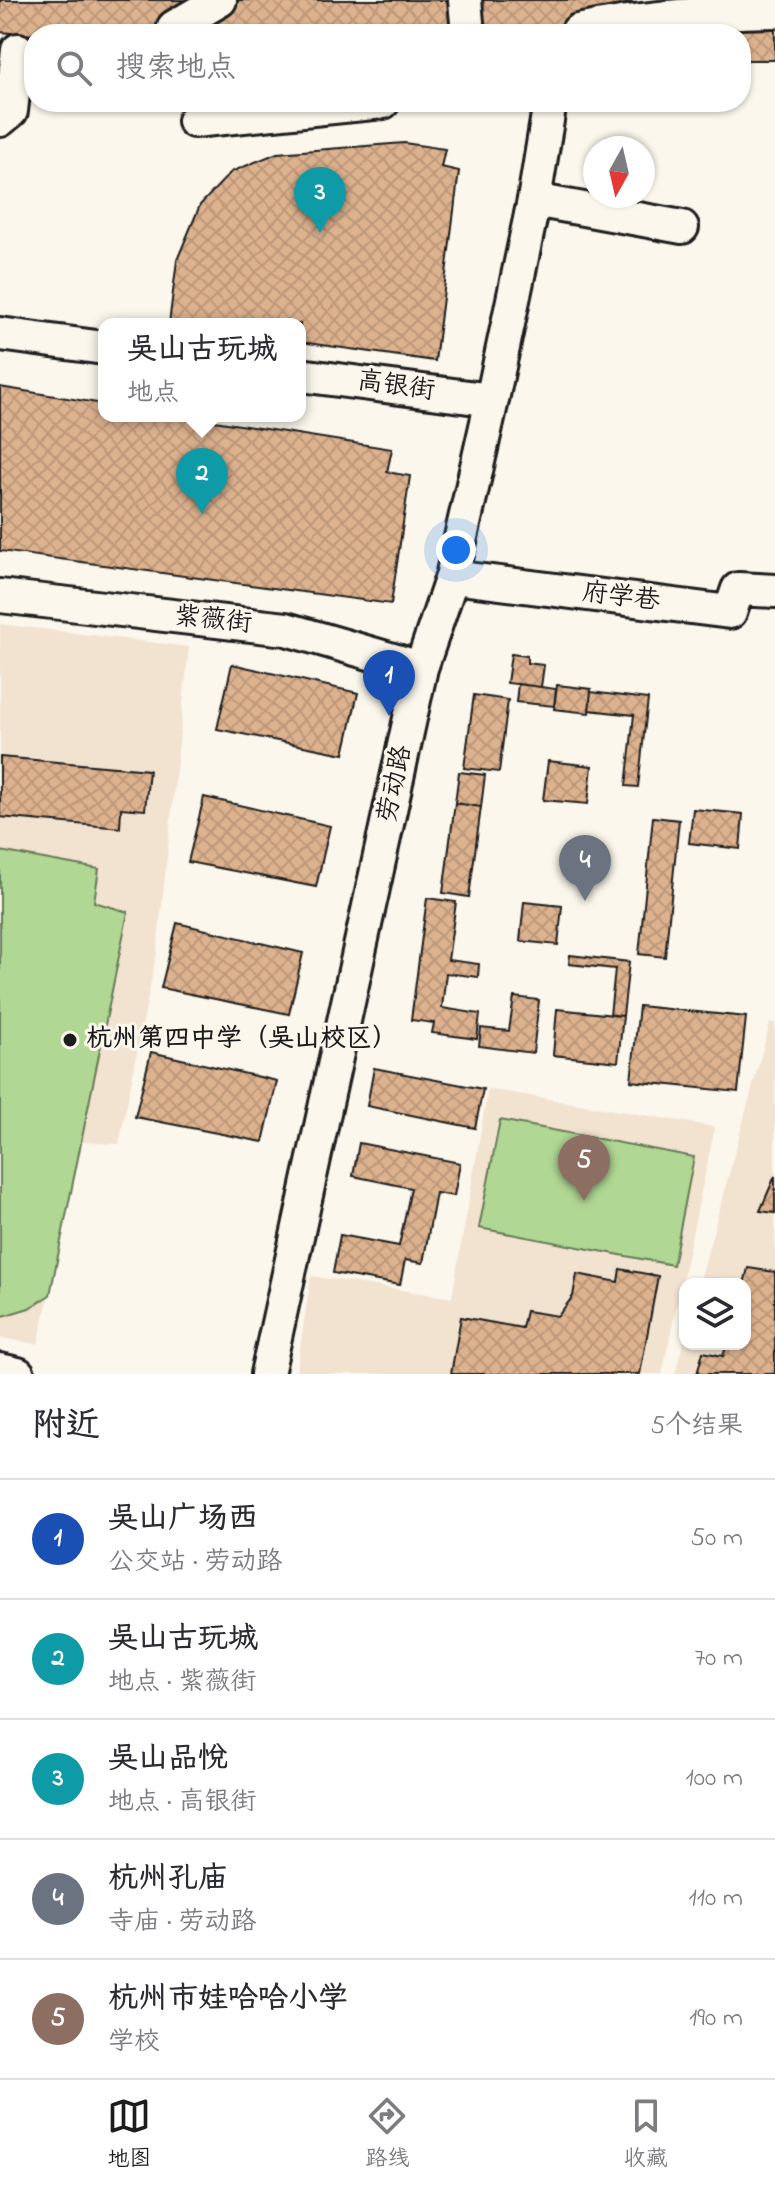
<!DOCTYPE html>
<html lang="zh">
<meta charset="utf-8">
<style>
:root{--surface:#fff;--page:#f7f7f7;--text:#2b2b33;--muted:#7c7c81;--line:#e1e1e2;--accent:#1c1c1c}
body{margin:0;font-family:"Indie Flower","LXGW WenKai TC",sans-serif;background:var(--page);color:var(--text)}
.controls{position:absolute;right:24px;bottom:24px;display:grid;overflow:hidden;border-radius:16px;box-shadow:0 2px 6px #0004}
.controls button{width:72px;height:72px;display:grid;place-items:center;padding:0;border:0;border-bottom:2px solid var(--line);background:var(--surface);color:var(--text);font:40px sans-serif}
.compass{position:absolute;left:583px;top:136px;width:72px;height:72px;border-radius:50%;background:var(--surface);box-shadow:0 2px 6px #0004;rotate:188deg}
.you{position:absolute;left:456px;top:550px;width:28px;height:28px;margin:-20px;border:6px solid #fff;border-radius:50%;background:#1a73e8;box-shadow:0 0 0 12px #1a73e833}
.badge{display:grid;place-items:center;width:52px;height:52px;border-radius:50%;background:var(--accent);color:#fff;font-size:26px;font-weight:700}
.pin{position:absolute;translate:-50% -66px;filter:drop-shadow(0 2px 4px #0008)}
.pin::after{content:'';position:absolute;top:42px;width:28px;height:24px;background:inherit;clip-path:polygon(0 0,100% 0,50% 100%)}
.popup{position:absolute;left:98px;top:318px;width:208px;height:104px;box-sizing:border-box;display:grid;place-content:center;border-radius:16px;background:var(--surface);filter:drop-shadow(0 2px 6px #0005);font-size:26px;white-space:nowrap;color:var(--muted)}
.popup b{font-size:30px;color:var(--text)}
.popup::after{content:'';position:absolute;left:50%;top:100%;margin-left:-16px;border:16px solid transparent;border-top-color:var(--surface)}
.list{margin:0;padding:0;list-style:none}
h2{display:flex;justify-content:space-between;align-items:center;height:104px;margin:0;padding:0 32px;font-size:34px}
h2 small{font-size:26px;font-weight:400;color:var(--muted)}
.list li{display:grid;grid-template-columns:52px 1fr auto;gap:24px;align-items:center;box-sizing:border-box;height:120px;padding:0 32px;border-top:2px solid var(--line)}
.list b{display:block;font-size:30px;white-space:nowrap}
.list p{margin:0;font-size:26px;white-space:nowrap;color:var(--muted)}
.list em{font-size:26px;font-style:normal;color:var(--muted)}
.icon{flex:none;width:44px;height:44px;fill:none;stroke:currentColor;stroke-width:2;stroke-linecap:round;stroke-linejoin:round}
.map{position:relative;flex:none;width:775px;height:1374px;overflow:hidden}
.search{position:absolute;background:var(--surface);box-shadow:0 2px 6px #0004;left:24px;right:24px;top:24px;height:88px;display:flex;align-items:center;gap:20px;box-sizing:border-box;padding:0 28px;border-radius:32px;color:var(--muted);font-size:30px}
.sheet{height:704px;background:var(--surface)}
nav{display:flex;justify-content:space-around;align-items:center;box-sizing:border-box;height:112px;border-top:2px solid var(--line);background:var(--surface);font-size:22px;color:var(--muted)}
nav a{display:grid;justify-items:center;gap:4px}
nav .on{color:var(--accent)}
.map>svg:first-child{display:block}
.built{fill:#f2e2d0}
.pitch{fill:#b0d793;stroke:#667a58;stroke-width:2}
.building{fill:url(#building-cross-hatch);stroke:#1c1c1c;stroke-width:2}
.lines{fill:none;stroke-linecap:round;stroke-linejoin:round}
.minor-casing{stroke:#1c1c1c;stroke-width:38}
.minor{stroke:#fbf7ec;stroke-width:32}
.poi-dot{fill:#1c1c1c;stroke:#fbf7ec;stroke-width:3}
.labels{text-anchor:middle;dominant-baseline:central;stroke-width:6;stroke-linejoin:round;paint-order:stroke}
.street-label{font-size:26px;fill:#1c1c1c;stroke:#fbf7ec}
.poi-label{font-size:26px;font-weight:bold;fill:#1c1c1c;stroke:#fbf7ec;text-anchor:start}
</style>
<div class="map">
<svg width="775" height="1374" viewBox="0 0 775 1374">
<defs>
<pattern id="building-cross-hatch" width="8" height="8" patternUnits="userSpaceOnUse" patternTransform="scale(2)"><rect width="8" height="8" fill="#ddb28e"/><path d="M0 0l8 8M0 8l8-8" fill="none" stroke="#bd987a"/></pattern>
</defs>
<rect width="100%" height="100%" fill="#fbf7ec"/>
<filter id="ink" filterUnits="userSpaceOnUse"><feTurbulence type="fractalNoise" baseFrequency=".0125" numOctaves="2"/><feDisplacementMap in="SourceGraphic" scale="16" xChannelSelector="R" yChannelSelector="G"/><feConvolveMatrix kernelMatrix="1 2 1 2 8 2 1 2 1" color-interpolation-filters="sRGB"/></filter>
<g filter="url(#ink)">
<!-- built -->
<path class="built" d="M0 624 189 647 157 951 119 1144 83 1142 38 1344 0 1338Z
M770 1023H775V1374H675L685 1337V1344H745V1284H699Z
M488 1089 715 1127 662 1374H296L311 1276 452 1298Z"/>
<!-- pitch -->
<path class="pitch" d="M0 851 99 869 94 902 128 912 50 1295 29 1308 0 1317Z
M500 1120 694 1157 673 1265 479 1228Z"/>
<!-- building -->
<path class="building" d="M0 0H595L775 13V60H741V34L34 35 0 32Z
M404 143 445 149 441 167 459 171 435 361 300 342V324H169L177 260 200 205 231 172 277 153Z
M0 387 104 404V416H183L392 449 387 472 410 476 391 604 0 551Z
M511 654 527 656V663L544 665 541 687 507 683Z
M232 664 358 693 344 754 217 729Z
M518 684 556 689 554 706 516 702Z
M557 685 591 689 589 713 554 709Z
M591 692 648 699 638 787 626 786 634 715 589 710Z
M474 695 508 700 499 772 464 768Z
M0 757 149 770 145 810 121 808 120 828 0 817Z
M548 761 592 766 588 804 543 800Z
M459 772 485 775 481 807 455 803Z
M204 797 330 826 316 887 188 862Z
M455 803 481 807 469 897 443 893Z
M693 809 743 814 740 849 689 843Z
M653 817 679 820 665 957 639 954Z
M427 898 456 902 448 960 479 964 478 977 446 973 442 1008 480 1014 477 1039 432 1033 434 1023 411 1020Z
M524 902 562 906 558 945 520 941Z
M177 923 303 953 289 1014 161 988Z
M570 955 629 962 623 1016 610 1015 615 969 569 964Z
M514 997 539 1000 533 1053 479 1046 481 1028 509 1031Z
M639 1006 746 1017 738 1092 631 1081Z
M557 1009 623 1016 618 1062 553 1055Z
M151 1052 277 1081 263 1142 135 1117Z
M374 1068 483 1089 475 1128 367 1106Z
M359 1143 460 1163 454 1196 436 1193 423 1263 405 1260 400 1285 333 1273 340 1235 399 1246 411 1188 353 1176Z
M775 1176V1213L760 1211Z
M748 1268 775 1272V1374H697L703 1352 723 1356 727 1344H745L744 1284Z
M620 1269 658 1276 640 1374H451L461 1317 522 1328 526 1311 558 1316 573 1296 577 1274 618 1282Z"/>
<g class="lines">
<defs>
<path id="minor" d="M465 0 468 34
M173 34 174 27 220 0
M576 34 578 31C643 17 708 12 775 11
M0 120 11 111 18 50
M194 121 383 102
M534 200 682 227
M0 334 104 348
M300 375 492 400
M452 577 730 612 738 589 775 591
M0 596 286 629 421 668
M0 1370 18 1374
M267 1374 421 668 452 577 492 400 534 200 550 102"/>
</defs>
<!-- minor casing -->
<use href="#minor" class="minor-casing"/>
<!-- minor -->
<use href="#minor" class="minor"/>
</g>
</g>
<!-- markers -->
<circle class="poi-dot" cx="70" cy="1040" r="8"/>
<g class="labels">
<!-- street labels -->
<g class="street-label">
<text transform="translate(396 387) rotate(8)">高银街</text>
<text transform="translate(621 598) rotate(7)">府学巷</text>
<text transform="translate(213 621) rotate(6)">紫薇街</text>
<text transform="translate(396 784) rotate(-78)">劳动路</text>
</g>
<!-- poi labels -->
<g class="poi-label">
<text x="86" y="1040">杭州第四中学（吴山校区）</text>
</g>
</g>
</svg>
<div class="controls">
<button><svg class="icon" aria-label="layers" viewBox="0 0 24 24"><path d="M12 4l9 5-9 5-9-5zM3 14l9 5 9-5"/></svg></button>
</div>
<svg class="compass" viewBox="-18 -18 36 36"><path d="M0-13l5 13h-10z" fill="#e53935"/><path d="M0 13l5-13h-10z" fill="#7c7c81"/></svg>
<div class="you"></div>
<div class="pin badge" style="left:389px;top:716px;background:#1a4fb4">1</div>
<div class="pin badge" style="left:202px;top:514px;background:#0f9aa8">2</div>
<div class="popup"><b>吴山古玩城</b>地点</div>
<div class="pin badge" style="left:320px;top:233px;background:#0f9aa8">3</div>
<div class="pin badge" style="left:585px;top:901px;background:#6b7280">4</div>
<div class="pin badge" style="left:584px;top:1201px;background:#8d6e63">5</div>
<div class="search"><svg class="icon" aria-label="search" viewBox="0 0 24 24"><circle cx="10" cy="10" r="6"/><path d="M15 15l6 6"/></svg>搜索地点</div>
</div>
<section class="sheet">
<h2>附近<small>5个结果</small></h2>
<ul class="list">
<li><span class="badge" style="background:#1a4fb4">1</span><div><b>吴山广场西</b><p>公交站 · 劳动路</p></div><em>50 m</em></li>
<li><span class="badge" style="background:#0f9aa8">2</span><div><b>吴山古玩城</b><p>地点 · 紫薇街</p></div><em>70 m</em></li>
<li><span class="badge" style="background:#0f9aa8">3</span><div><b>吴山品悦</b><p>地点 · 高银街</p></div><em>100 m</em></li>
<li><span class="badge" style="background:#6b7280">4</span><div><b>杭州孔庙</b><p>寺庙 · 劳动路</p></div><em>110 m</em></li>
<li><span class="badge" style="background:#8d6e63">5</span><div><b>杭州市娃哈哈小学</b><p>学校</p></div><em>190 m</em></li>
</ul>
</section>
<nav>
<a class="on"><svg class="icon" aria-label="map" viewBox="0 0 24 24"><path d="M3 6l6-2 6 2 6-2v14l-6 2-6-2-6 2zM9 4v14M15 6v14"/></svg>地图</a>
<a><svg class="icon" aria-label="directions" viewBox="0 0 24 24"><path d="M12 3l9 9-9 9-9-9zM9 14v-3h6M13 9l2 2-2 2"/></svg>路线</a>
<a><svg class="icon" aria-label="saved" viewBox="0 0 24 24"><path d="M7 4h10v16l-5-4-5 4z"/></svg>收藏</a>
</nav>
